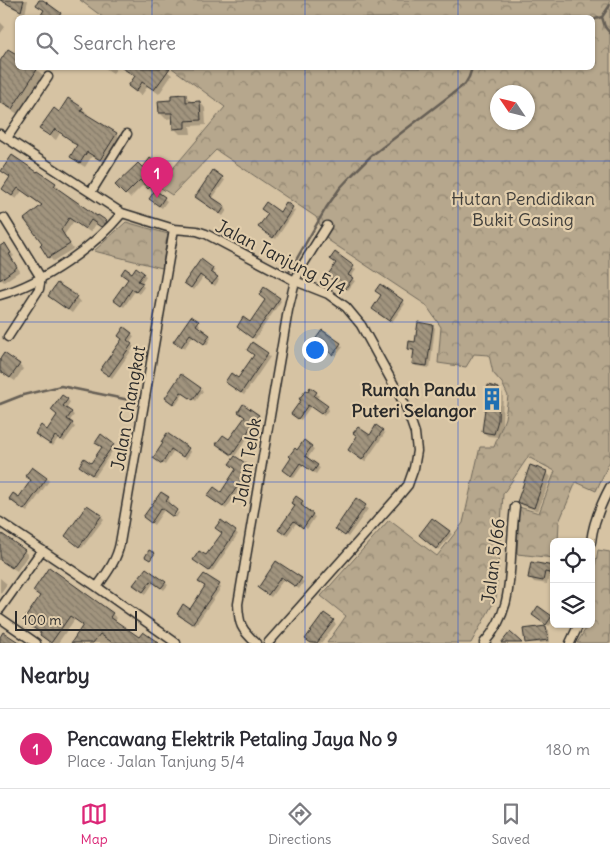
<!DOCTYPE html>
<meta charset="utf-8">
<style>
:root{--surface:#fff;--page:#f2f2f3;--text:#2b2b33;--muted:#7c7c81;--line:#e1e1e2;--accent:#db2777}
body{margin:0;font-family:Delius,sans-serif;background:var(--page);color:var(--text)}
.controls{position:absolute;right:15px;bottom:15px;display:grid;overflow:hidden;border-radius:8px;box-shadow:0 1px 4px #0004}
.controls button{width:45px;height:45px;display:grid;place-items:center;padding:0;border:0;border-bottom:1px solid var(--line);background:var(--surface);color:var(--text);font:25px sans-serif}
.compass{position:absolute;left:490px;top:85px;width:45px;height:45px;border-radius:50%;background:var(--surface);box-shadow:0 1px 4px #0004;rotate:305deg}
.scale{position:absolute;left:15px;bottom:12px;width:122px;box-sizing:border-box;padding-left:5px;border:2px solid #2b2b2b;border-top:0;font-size:14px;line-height:18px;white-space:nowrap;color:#2b2b2b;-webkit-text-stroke:4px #e1cdab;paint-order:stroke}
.you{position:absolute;left:314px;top:349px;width:18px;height:18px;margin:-12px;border:4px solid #fff;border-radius:50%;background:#1a73e8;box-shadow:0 0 0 8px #1a73e833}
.badge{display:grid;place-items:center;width:32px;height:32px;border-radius:50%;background:var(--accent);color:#fff;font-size:16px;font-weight:700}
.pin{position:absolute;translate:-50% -41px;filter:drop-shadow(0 1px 2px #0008)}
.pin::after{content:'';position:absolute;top:26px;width:18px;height:15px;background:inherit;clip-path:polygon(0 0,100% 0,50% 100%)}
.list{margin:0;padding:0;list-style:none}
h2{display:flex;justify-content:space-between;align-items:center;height:65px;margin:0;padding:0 20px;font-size:21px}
h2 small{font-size:16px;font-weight:400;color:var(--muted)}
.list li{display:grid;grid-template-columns:32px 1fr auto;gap:15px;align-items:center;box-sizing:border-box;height:80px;padding:0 20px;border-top:1px solid var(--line)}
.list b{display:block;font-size:19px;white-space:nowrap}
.list p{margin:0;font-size:16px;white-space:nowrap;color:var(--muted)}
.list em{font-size:16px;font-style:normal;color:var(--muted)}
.icon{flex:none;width:28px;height:28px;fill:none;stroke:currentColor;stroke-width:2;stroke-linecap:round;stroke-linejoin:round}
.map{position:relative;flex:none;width:610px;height:643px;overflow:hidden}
.search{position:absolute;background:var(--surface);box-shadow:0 1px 4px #0004;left:15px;right:15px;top:15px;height:55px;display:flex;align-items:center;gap:12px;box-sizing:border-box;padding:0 18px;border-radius:8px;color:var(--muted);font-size:19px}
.sheet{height:145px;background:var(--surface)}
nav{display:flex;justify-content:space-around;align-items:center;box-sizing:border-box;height:70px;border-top:1px solid var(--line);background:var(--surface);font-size:14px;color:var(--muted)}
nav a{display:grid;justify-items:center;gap:2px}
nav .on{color:var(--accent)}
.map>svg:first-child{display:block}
.forest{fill:url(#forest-crowns);stroke:#70695c;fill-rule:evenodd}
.shadow{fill:#0003}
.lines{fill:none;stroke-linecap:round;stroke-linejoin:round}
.stream{stroke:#665f55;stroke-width:2.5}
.building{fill:url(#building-back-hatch);stroke:#2b2b2b}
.street-casing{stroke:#2b2b2b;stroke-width:11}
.street{stroke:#e1cdab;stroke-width:8}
.grid{fill:none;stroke:#1d4ed8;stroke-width:1;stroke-opacity:0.55}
.labels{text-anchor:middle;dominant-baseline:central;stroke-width:4.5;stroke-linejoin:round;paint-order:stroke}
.park-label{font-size:18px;fill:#403e3a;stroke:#e1cdab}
.street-label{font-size:18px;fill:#2b2b2b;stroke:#e1cdab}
.poi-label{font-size:18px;font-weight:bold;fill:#2b2b2b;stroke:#e1cdab;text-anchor:end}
</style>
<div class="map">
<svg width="610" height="643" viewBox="0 0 610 643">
<defs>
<pattern id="forest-crowns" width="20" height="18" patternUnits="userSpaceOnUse" patternTransform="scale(1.25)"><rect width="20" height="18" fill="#b6a78d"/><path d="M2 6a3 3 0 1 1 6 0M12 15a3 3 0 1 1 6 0" fill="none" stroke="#948873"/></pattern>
<pattern id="building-back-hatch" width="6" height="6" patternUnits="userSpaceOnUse" patternTransform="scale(1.25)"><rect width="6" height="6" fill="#a1947e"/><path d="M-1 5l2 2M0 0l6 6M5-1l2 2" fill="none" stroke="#837967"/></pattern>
</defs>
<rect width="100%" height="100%" fill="#d6c3a3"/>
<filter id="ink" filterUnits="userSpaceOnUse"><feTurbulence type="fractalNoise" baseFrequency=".02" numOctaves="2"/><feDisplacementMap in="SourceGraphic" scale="10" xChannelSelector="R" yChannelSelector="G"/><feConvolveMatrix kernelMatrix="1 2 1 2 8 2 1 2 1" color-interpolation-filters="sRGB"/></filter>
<g filter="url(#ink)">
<!-- forest -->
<path class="forest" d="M80 0H610V461L596 491 576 482 559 522 558 542H554V558L517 554 519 507 539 513 555 471 528 457 503 494 496 598 471 643H327L346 616 321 596 389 520 437 556 463 523 480 447H494L505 418 508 396 502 383 493 373 489 355 474 354 466 367 438 363 441 327 426 305 328 240 316 217 216 150 172 195 158 186 225 107 172 68H592V18H104ZM498 92H528V122H498Z
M126 222 168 234 162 268 94 251Z
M598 550 610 552V643H577L585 630 586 624H591V589Z"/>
<!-- shadow -->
<path class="shadow" d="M4 0H28L25 14 8 5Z
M0 22 5 27 0 34Z
M0 63 18 68H34L43 75 18 114 0 103Z
M105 68H117L113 73Z
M122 68H163L172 75 159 94 148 86 141 96 130 86 136 77Z
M185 95 191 101V103L200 102 205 108 206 125 190 126 191 134H180L174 128V118L166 119 160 113 172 101Z
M69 100 83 109 88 114 87 116 116 134 121 139 106 164 92 156 85 167 77 162 71 156 78 147 73 142 60 133 56 140 41 129 59 113Z
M160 167 164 170 156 183 159 186 153 192 145 183 130 198 117 185Z
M2 171 55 184 59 188 57 191 78 205 106 222 110 225 106 230 95 224 90 232 74 221 64 235 73 249 53 261 49 257 44 244 43 206 22 191 16 199 7 193 3 189 11 178Z
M222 178 225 180 212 199 227 210 223 216 196 197Z
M156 192 167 201 162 208 153 202Z
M286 204 295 211 276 239 262 230 280 213Z
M5 245 14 256 11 258 20 271 4 282 0 278V248Z
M335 254 356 270 350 278 355 281 348 290 331 278 337 263Z
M201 261 215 271 213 275 219 280 215 286 203 277 194 290 188 286Z
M143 274 146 276 141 284 144 287 139 294 135 291 124 307 117 302Z
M49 296 76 297 80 302 72 313Z
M382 296 402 301 405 304 392 322 376 311Z
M279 299 281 301 255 339 241 329 250 324Z
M198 322 200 325 198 328 211 338 207 345 193 336 184 349 177 344Z
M433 326 435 328 430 368 416 366 413 364 415 351H412L409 348 416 344Z
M322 332 343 347 336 356 324 348 314 362 308 358Z
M131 334 134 336 129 343 134 347 112 378 104 372Z
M253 344 270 357 244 395 229 385 239 380 255 356Z
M0 361 19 365 23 369 15 381 0 371Z
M181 376 203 391 196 401 184 393 176 405 169 400Z
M498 389 503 393 502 424 498 437 488 436 483 432Z
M316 393 319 396 316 399 329 409 324 416 311 406 301 420 296 416 303 400Z
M63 396 70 402 66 409 74 415 69 422 75 427 64 442 58 438 53 446 39 436 47 431 59 415Z
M258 416 261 418 235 456 220 446 230 441Z
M382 431 385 433 365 462 349 450 370 437Z
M167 434 191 452 186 459 174 451 165 465 157 460Z
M113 444 115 447 95 477 83 468 92 464 103 448 99 445Z
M311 447 314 449 307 459 320 468 316 474 303 465 294 478 287 473 293 458 297 452Z
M250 468 252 471 226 509 211 499 221 493 237 469Z
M546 472 551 477 538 511 523 506 518 502Z
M47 479 49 481 27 512 13 502 20 499Z
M168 498 170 501 154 525 147 520Z
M357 500 368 509 348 537 339 531Z
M302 502 305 505 303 508 315 517 307 529 297 522 287 536 282 532Z
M178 512 179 513 176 518 174 517Z
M101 516 104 519 82 548 69 538Z
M221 522 238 534 212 572 197 562 207 557 223 533Z
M449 532 452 534 439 550 423 538Z
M0 537 24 551 28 555 17 571 0 560Z
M277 562 304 582 299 589 284 579 271 597 262 591Z
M554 567V577L549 576 547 584 534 582 530 577Z
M146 569 168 585 164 590 154 582 146 594 137 588Z
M0 578 7 584 0 594Z
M219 585 221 588 195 626 181 616 190 611Z
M41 597 112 614 117 618 114 622 140 639 156 643H72L84 626 75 619 58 643H52L46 639Z
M539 608 554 620 549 626 537 617Z
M325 615 336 624 321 643H312Z
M546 628 549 630 550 642 541 643H527L526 642Z"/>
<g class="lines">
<!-- stream -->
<path class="stream" d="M602 17 605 27 610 33
M592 20 602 17 610 5
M288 274 326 208 340 188 352 175 371 156 465 84 469 77 472 68
M0 404 23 395 61 386 129 400"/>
</g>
<!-- building -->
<path class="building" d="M0 0H24L21 11Z
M39 0H43L61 13 58 18H39L44 10 36 5Z
M8 49 18 55V68H38L12 109 0 102V61Z
M122 68H170L154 90 142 82 136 92 128 86 135 76Z
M186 94V102L200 101 201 120 185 121V128L173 129 172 113H159L158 101 171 100V95Z
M68 98 83 108 81 111 117 133 100 160 87 152 80 163 70 157 77 145 71 142 72 141 55 129 50 136 39 129 54 108 59 112Z
M12 155 37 172 38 171 56 183 54 186 97 216 98 215 107 221 106 223 101 227 91 220 85 229 69 218 61 230 70 244 48 258 40 245 42 243 24 219 42 205 18 188 12 196 2 189 10 177 1 171Z
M150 158 161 166 153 178 156 181 148 189 140 180 125 195 115 185 138 163 143 168Z
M213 170 223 177 210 196 225 206 220 214 195 197Z
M155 190 165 197 159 206 149 199Z
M266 202 280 212 286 202 293 207 273 238 258 227 268 214 261 209Z
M5 243 11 253 9 254 17 267 0 280V246Z
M335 252 354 266 348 275 353 278 345 289 327 276 336 263 330 259Z
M201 259 213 268 211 272 218 277 212 284 200 275 191 288 184 283Z
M136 267 144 273 138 281 143 283 136 292 132 289 121 306 113 300 128 279 121 274 125 268 132 273Z
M57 283 77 296 68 310 48 296Z
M380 284 403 300 389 321 372 309 381 295 375 291Z
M264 287 280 298 252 338 237 327 243 317 250 322 265 300 259 295Z
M191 316 199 321 196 325 210 335 204 344 190 334 181 347 173 342Z
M418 322 433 325 427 366 412 364 414 350 408 349 409 341 415 342Z
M124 327 132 333 127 340 132 344 109 376 100 370 122 339 118 336Z
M322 330 341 343 333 355 321 346 311 361 304 355Z
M252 342 268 353 241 393 225 382 231 373 238 378 254 355 247 350Z
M4 353 20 364 10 378 0 371V359Z
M181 374 201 388 193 400 181 392 173 404 165 398Z
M488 385 499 388 498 420 494 434 482 432Z
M310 387 317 392 314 396 328 406 321 414 308 405 298 419 291 414 301 400 299 399 306 390 308 391Z
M62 395 68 399 63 406 72 412 67 419 73 423 61 440 55 436 50 444 35 434 41 425 47 430 57 415 51 410Z
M243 404 259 415 232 455 216 444 223 435 229 439 245 417 238 412Z
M376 425 383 430 362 460 348 450 357 436 353 433 358 427 370 435Z
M167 433 189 448 183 457 171 449 162 464 153 458 163 443 161 442Z
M101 434 114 444 92 475 79 466 84 458 91 463 102 447 95 443Z
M304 440 312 446 305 456 318 465 313 472 300 463 291 476 283 470 291 458 289 456 295 448 297 450Z
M235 456 251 467 223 507 207 496 214 487 221 492 236 469 229 464Z
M530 465 547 471 534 508 517 502Z
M32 467 47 478 24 510 9 499 13 493 19 497 31 480 25 476Z
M161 492 169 497 166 501 177 510 173 517 161 508 151 523 143 517Z
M296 496 303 501 301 505 313 514 303 528 294 521 284 534 278 530 295 506 291 503Z
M356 498 366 505 345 536 335 529Z
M87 505 102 515 79 547 65 536Z
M432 518 450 531 436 549 419 535Z
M221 520 236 531 209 571 193 560 199 551 206 555 222 533 215 528Z
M2 534 25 550 12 568 0 560V538Z
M149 550 155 553 150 560 145 557Z
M276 561 302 578 296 587 281 577 268 595 258 588Z
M531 562 554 566V574L545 572 543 581 528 578Z
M49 567 113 613 110 617 139 637 143 632 159 643H113L100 634 93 643H71L83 625 70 616 51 643 40 635 41 633 23 621 40 596 33 591Z
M146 568 166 582 161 588 151 581 143 592 133 585Z
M204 574 220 584 192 624 177 614 183 604 190 609 205 586 198 582Z
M538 606 552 616 546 625 532 615Z
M324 613 334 620 317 643H311L305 639Z
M546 626 548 640 525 643 523 629Z
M3 632 20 643H0V637Z
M510 632 522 643H501Z"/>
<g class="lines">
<defs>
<path id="street" d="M0 134 122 213 174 229 197 231 206 234 295 281 328 294 346 307 361 325 406 407 415 433 417 451 414 468 408 485 398 497 268 643
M7 138 48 77
M91 192 127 134
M4 218 41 278 39 289 8 337
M0 295C43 283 94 247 122 213
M0 522 97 587 176 643
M591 542C593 522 601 504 610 487
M97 587C107 573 117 560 120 543L174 229
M0 609 42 550
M0 618 36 643
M256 643C241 629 239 625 238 604L288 310 295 281 302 266 327 226
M484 643C508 616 509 590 511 557 512 540 513 523 515 507
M570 643 579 624"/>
</defs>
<!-- street casing -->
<use href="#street" class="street-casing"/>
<!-- street -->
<use href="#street" class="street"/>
</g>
</g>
<!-- grid -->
<path class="grid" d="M152 0V18M305 0V18M458 0V18M152 68V643M305 68V643M458 68V643M0 161H610M0 322H610M0 482H610"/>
<!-- icons -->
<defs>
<symbol id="building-bare" viewBox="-9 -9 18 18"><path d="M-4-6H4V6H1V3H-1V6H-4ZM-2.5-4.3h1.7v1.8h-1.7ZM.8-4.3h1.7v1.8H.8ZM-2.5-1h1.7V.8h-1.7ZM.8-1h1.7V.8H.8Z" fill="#1f6fb2" stroke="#e1cdab" stroke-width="2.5" paint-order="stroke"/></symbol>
</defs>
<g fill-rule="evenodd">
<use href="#building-bare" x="476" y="383" width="32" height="32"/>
</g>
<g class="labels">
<!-- park labels -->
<g class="park-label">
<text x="523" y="198">Hutan Pendidikan<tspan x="523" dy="21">Bukit Gasing</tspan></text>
</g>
<!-- street labels -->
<g class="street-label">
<text transform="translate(281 257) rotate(27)">Jalan Tanjung 5/4</text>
<text transform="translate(128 408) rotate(-80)">Jalan Changkat</text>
<text transform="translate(247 462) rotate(-80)">Jalan Telok</text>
<text transform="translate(493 561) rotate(-83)">Jalan 5/66</text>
</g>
<!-- poi labels -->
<g class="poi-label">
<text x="476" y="389">Rumah Pandu<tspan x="476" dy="21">Puteri Selangor</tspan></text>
</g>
</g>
</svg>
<div class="controls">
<button><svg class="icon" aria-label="locate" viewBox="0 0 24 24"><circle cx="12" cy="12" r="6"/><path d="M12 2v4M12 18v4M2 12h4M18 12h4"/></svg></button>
<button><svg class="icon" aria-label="layers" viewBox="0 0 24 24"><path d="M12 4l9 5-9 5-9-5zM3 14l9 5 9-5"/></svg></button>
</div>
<svg class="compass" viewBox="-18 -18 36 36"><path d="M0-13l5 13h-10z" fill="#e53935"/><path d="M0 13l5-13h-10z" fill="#7c7c81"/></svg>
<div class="scale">100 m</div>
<div class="you"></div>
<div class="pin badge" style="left:157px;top:198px">1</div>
<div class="search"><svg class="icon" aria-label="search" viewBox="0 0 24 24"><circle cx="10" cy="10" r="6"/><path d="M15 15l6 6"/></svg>Search here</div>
</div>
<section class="sheet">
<h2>Nearby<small></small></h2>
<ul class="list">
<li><span class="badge">1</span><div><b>Pencawang Elektrik Petaling Jaya No 9</b><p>Place · Jalan Tanjung 5/4</p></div><em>180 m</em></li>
</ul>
</section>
<nav>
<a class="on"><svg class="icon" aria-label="map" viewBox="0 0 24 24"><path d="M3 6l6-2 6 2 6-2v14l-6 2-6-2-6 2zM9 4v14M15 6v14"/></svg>Map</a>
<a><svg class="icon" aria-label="directions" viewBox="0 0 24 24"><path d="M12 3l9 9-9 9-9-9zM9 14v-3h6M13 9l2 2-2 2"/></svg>Directions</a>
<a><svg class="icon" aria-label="saved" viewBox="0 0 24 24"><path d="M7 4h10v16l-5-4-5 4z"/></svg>Saved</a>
</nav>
